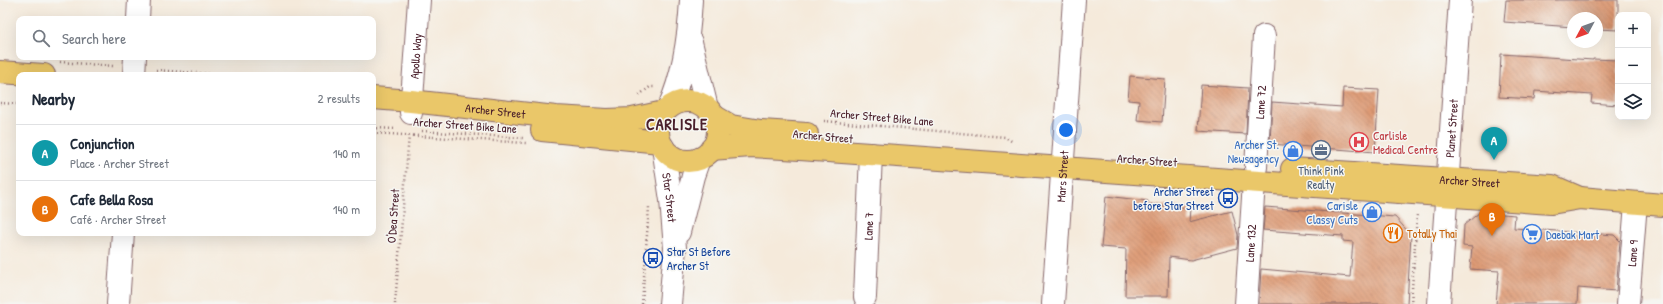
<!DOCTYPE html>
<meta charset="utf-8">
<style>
:root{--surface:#fff;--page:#f2f2f3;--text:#1f2937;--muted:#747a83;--line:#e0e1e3;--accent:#b5179e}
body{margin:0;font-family:"Patrick Hand",sans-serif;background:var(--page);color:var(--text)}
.controls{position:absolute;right:12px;top:12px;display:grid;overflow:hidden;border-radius:8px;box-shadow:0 4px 16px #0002}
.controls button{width:36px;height:36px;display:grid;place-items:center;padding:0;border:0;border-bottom:1px solid var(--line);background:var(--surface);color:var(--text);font:20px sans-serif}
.compass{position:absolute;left:1567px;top:12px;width:36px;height:36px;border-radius:50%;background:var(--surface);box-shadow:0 4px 16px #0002;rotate:229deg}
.you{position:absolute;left:1066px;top:130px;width:14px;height:14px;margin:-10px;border:3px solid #fff;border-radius:50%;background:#1a73e8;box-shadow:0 0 0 6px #1a73e833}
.badge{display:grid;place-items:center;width:26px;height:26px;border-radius:50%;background:var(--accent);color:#fff;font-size:13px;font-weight:700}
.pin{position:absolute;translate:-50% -33px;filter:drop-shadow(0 1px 2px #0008)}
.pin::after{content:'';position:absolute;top:21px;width:14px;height:12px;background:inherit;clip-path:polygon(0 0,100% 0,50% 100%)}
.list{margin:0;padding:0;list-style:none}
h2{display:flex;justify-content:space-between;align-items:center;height:52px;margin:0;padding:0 16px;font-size:17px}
h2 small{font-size:13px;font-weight:400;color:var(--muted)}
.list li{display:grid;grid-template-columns:26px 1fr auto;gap:12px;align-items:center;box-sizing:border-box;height:56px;padding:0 16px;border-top:1px solid var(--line)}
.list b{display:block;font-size:15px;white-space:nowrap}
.list p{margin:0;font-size:13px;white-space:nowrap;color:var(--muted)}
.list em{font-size:13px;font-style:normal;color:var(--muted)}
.icon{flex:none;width:22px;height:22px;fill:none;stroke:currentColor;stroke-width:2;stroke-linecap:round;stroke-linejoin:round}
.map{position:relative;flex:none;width:1663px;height:304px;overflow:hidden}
.search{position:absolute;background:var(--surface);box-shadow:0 4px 16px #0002;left:16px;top:16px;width:360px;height:44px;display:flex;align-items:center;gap:10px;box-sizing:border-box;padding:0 14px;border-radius:8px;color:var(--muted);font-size:15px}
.panel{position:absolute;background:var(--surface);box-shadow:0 4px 16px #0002;left:16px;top:72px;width:360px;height:164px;border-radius:8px}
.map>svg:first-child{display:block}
.building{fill:url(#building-back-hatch)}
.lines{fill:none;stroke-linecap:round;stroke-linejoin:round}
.minor-casing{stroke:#866669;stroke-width:24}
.major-casing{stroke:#866669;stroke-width:24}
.path{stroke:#866669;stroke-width:2.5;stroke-dasharray:1 3;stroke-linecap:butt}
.minor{stroke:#fff;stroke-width:22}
.major{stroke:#eac769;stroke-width:22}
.labels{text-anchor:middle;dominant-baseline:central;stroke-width:3;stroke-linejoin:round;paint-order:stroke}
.street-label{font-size:12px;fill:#4a1f2b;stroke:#f6f6f2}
.health-label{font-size:12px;fill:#be3a42;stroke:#f6f6f2;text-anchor:start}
.shop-label{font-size:12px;fill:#366cbe;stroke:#f6f6f2;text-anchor:end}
.service-label{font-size:12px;fill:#4e5e75;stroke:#f6f6f2}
.transit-label{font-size:12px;fill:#164399;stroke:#f6f6f2;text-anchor:end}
.food-label{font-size:12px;fill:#c56008;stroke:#f6f6f2;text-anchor:start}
.district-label{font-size:16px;font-weight:bold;letter-spacing:1px;fill:#4a1f2b;stroke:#f6f6f2}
</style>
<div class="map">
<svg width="1663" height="304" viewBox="0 0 1663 304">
<defs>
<pattern id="building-back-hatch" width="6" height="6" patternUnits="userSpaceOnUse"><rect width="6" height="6" fill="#dd9872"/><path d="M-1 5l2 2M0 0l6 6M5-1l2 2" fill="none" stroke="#b57b5e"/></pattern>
</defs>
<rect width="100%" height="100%" fill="#f6f6f2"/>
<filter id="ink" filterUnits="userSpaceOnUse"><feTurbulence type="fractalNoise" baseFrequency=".025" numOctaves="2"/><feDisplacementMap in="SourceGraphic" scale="8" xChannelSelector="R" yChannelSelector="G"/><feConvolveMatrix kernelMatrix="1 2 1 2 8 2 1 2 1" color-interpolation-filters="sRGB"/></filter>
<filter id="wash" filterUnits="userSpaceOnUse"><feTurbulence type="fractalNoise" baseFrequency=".012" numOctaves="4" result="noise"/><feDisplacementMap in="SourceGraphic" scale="16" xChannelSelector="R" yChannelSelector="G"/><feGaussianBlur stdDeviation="0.9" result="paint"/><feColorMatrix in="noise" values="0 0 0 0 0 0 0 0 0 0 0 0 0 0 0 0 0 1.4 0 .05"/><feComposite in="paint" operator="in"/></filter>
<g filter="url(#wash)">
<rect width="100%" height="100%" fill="#f5eadb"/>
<g id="blocks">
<!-- building -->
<path class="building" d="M1506 0H1618V30L1597 29V18H1573V27L1504 22Z
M1501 54 1593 60V59L1618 60V105L1591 103 1592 95 1535 91 1534 99 1499 97Z
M1130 76 1165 79 1162 122 1137 120 1139 101 1128 100Z
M1201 85 1248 88 1246 134 1198 131Z
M1343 88 1379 90 1375 152 1270 144 1272 102 1342 107Z
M1106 196 1148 201V204L1190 208 1189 222 1232 211 1238 235 1237 248 1191 260 1169 257 1168 296H1125L1126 249 1101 247Z
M1265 207 1395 217 1411 235 1407 304H1259L1261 269 1350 277 1353 242 1343 241V236L1263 230Z
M1480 212 1515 215 1514 228 1614 235 1620 241 1616 291 1578 288 1577 304H1496L1499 271 1470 269 1472 247 1463 246 1464 225Z"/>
</g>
</g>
<g filter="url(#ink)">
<use href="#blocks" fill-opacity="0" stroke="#866669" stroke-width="1"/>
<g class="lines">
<defs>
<g id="minor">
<path d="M138 19 139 0"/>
<path d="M691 42 707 108"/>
<path d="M134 75 135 57"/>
<path d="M669 107C684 74 689 37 691 0"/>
<path id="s1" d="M411 113 419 0"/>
<path id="s2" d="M663 147 671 200 675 248 670 304"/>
<path id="s3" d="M1256 167 1264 36"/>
<path d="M679 232 693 176 699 159"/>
<path id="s4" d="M865 297 871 154"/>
<path d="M118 304 123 233"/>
<path id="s5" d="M1053 304 1074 0"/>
<path id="s6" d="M1246 304 1254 182"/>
<path id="s7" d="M1439 304 1460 0"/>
<path id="s8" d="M1628 304 1636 203"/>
</g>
<g id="major">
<path d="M0 72 44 75"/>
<path id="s9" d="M373 98 411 101 556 117 607 120 632 119 664 112"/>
<circle cx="688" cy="131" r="30"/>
<path d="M714 116 731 126 761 131 807 134"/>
<path d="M542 130 660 142"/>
<path d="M711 149 751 146 800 149 1551 203 1580 198 1663 205"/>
<path id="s10" d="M1292 169 1552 186 1580 198"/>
</g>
</defs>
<!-- minor casing -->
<use href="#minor" class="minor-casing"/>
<!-- major casing -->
<use href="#major" class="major-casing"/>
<!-- path -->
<path class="path" d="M60 62 113 66
M156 70 224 75
M639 95 650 87H655
M0 103 19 104
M824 121 1005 137 1013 142
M373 128 397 129
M422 131 523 138
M373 133 526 143
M395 304 409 135
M642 304 649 207
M1411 304 1417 215"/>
<!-- minor -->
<use href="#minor" class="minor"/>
<!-- major -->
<use href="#major" class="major"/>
</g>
</g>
<!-- icons -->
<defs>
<symbol id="hospital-ring" viewBox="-11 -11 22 22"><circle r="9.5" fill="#f6f6f2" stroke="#e0444e" stroke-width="1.5"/><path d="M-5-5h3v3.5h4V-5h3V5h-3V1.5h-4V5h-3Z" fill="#e0444e"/></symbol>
<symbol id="office-ring" viewBox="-11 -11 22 22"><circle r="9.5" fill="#f6f6f2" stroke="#5c6f8a" stroke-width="1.5"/><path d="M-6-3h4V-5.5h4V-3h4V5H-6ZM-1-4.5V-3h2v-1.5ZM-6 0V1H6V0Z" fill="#5c6f8a"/></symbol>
<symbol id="shop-ring" viewBox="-11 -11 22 22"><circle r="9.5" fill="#f6f6f2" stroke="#3f7fe0" stroke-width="1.5"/><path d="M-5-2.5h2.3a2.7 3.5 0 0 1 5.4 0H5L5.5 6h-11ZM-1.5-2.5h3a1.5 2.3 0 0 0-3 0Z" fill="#3f7fe0"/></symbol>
<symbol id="bus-ring" viewBox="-11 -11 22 22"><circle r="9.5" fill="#f6f6f2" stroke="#1a4fb4" stroke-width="1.5"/><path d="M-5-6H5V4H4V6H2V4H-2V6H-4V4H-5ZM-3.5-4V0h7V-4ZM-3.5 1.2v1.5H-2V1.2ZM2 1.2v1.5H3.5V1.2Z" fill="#1a4fb4"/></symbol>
<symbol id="restaurant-ring" viewBox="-11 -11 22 22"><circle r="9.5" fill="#f6f6f2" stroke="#e8710a" stroke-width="1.5"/><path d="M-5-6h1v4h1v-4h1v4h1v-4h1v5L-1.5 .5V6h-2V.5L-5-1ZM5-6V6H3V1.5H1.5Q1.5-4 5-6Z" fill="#e8710a"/></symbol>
<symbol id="supermarket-ring" viewBox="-11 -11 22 22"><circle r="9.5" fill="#f6f6f2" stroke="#3f7fe0" stroke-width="1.5"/><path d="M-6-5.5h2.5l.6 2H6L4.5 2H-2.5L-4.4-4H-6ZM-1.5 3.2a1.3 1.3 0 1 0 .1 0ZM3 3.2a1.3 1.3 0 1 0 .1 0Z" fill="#3f7fe0"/></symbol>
</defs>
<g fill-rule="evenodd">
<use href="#hospital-ring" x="1348" y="131" width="22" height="22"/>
<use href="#office-ring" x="1310" y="139" width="22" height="22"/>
<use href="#shop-ring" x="1282" y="140" width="22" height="22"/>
<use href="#bus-ring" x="1217" y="187" width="22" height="22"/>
<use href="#shop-ring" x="1361" y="201" width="22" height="22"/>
<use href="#restaurant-ring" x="1382" y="222" width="22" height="22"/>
<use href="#supermarket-ring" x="1521" y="223" width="22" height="22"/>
<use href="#bus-ring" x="642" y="247" width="22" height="22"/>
</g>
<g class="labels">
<!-- street labels -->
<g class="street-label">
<text stroke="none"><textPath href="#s1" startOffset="57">Apollo Way</textPath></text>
<text stroke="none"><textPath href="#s3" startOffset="65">Lane 72</textPath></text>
<text stroke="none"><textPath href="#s9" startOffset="123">Archer Street</textPath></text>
<text transform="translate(882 117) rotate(5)">Archer Street Bike Lane</text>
<text transform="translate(465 125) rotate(4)">Archer Street Bike Lane</text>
<text stroke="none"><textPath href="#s7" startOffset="176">Planet Street</textPath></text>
<text transform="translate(823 136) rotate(5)">Archer Street</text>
<text transform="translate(1147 160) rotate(4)">Archer Street</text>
<text stroke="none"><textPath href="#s5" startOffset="128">Mars Street</textPath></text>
<text stroke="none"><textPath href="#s10" startOffset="178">Archer Street</textPath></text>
<text stroke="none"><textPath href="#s2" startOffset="51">Star Street</textPath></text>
<text transform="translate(393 216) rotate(-86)">O'Dea Street</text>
<text stroke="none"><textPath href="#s4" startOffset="71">Lane 7</textPath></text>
<text stroke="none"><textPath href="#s6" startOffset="61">Lane 132</textPath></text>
<text stroke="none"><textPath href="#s8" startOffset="51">Lane 9</textPath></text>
</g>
<!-- health labels -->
<g class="health-label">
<text x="1373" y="135">Carlisle<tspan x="1373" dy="14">Medical Centre</tspan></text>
</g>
<!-- shop labels -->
<g class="shop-label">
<text x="1279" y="144">Archer St.<tspan x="1279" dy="14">Newsagency</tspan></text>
<text x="1358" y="205">Carisle<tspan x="1358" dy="14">Classy Cuts</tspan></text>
<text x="1546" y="234" text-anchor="start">Daebak Mart</text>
</g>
<!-- service labels -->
<g class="service-label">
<text x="1321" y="170">Think Pink<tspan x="1321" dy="14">Realty</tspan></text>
</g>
<!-- transit labels -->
<g class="transit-label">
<text x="1214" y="191">Archer Street<tspan x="1214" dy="14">before Star Street</tspan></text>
<text x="667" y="251" text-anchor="start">Star St Before<tspan x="667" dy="14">Archer St</tspan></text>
</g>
<!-- food labels -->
<g class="food-label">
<text x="1407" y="233">Totally Thai</text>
</g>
<!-- district labels -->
<g class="district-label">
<text x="677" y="124">CARLISLE</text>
</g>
</g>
</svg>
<div class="controls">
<button>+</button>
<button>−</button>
<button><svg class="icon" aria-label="layers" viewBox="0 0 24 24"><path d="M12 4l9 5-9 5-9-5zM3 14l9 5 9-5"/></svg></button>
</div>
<svg class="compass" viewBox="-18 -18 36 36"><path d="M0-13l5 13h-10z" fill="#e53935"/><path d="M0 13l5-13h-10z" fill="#747a83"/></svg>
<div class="you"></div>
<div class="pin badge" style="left:1494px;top:160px;background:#0f9aa8">A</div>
<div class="pin badge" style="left:1492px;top:236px;background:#e8710a">B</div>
<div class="search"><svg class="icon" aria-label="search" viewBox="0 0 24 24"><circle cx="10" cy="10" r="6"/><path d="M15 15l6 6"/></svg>Search here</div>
<section class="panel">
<h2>Nearby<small>2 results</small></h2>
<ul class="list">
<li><span class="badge" style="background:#0f9aa8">A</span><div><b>Conjunction</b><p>Place · Archer Street</p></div><em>140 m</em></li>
<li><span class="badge" style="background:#e8710a">B</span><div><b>Cafe Bella Rosa</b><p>Café · Archer Street</p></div><em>140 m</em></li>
</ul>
</section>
</div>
